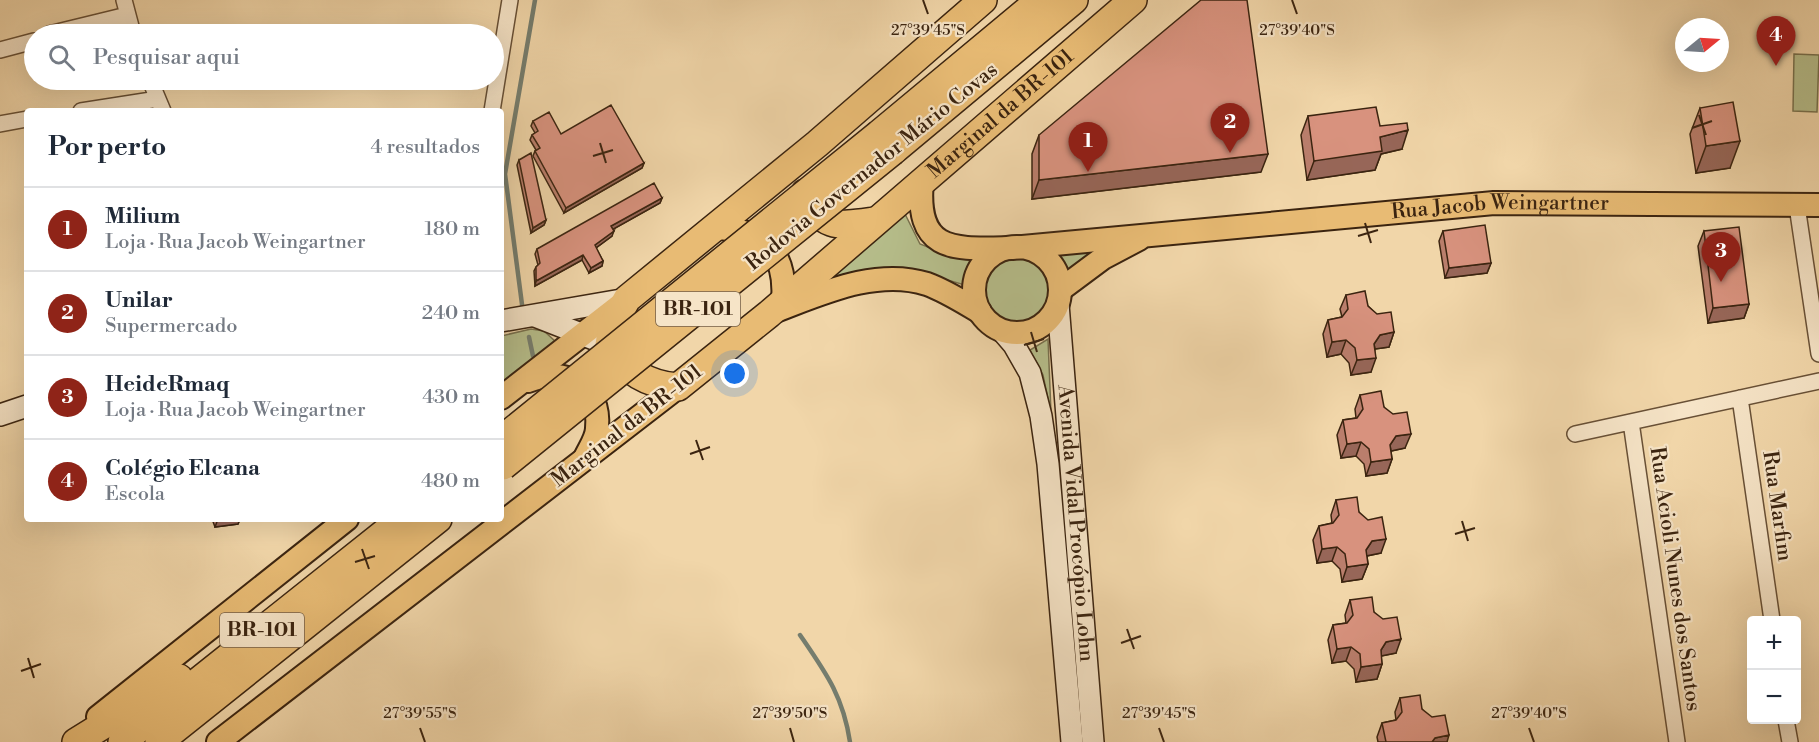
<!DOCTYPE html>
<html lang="pt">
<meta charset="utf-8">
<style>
:root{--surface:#fff;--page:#f2f2f3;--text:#1f2937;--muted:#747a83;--line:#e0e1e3;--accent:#8f2418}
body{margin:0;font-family:"Libre Bodoni",serif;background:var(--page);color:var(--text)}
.controls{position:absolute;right:18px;bottom:18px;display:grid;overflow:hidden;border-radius:6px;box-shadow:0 6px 24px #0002}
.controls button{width:54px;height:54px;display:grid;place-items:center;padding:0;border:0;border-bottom:2px solid var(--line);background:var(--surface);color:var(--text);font:30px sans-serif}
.compass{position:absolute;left:1675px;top:18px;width:54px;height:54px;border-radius:50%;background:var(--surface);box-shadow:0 6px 24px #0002;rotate:72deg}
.you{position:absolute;left:735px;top:374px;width:21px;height:21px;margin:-15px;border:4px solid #fff;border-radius:50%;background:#1a73e8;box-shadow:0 0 0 9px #1a73e833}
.badge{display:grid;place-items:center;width:39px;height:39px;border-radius:50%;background:var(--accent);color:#fff;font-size:20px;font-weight:700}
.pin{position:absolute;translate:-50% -50px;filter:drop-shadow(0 2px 3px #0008)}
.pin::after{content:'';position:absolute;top:32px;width:21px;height:18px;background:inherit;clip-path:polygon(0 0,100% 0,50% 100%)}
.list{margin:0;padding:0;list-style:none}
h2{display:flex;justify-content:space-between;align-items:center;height:78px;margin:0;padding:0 24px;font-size:26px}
h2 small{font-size:20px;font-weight:400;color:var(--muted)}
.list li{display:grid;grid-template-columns:39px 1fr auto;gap:18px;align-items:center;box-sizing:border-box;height:84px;padding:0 24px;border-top:2px solid var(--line)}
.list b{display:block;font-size:22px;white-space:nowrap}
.list p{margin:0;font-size:20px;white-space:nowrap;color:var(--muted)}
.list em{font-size:20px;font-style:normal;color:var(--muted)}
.icon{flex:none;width:33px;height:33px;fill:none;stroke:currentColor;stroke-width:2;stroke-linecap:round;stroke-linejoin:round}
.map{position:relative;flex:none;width:1819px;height:742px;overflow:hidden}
.search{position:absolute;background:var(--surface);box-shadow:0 6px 24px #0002;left:24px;top:24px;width:480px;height:66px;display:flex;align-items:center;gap:15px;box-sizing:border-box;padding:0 21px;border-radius:33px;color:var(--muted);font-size:22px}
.panel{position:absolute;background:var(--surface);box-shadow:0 6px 24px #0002;left:24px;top:108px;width:480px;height:414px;border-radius:6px}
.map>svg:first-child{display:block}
.green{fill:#b6be8b;stroke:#78714e;stroke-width:1.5}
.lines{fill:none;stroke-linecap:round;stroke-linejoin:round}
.stream{stroke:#757d6e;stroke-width:4.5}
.street-casing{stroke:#685036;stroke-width:18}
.secondary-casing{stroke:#3b2410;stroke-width:24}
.primary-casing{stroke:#3b2410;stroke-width:26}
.highway-casing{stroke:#3b2410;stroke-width:30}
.street{stroke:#f6e4c7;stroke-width:15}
.secondary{stroke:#f6e4c7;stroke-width:21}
.primary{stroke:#e8bb74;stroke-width:22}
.highway{stroke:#e8bb74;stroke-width:27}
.highway-bridge-casing{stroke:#3b2410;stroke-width:30;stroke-linecap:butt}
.highway-bridge{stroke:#e8bb74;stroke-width:27}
.wall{fill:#ba7e6c;stroke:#3b2410;stroke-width:1.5}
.shaded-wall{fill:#976658;stroke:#3b2410;stroke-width:1.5}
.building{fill:#d8927e;stroke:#3b2410;stroke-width:1.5}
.ticks{fill:none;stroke:#3b2410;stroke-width:2}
.labels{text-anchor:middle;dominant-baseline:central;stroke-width:4.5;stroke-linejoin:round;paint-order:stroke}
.shield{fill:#f6e4c7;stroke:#735e47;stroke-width:1.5}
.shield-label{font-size:20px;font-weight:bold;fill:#3b2410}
.street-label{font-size:21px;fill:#3b2410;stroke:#f6e4c7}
.ticks-label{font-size:15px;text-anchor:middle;fill:#3b2410;stroke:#f6e4c7;stroke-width:4.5;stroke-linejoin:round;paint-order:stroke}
</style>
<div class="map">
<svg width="1819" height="742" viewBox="0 0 1819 742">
<rect width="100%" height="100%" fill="#f1d6a9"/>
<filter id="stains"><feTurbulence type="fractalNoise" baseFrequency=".00333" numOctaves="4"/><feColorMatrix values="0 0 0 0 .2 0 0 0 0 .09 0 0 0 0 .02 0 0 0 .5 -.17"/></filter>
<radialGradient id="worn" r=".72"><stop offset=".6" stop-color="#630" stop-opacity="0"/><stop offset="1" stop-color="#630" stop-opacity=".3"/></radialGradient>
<!-- green -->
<path class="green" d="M1794 54 1819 55 1817 112 1793 111Z
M904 212 920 244 948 255 977 259 968 273V286C919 270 884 270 834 276Z
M1103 246 1065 275 1057 258 1051 253Z
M984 292a33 33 0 1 1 66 0a33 33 0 1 1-66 0Z
M531 329 544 331 557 343 505 384 501 378V336Z
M1048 339 1051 413 1043 375 1030 350Z"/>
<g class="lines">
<!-- stream -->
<path class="stream" d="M523 312 505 174 535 0
M529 337 533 356
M800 635C826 673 843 696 850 742"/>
<defs>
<path id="street" d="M124 0 133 34
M49 34 127 15
M0 50 34 41
M150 80 163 111
M81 111 158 99
M492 111 510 0
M0 124 27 119
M1797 206 1819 354
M1740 398 1772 620
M1631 422 1677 742
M1575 434 1819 381
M1786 720 1790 742"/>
<g id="secondary">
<path id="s1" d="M1058 304 1093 742"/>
<path d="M535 316 609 345"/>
<path d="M501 321 627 299"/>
<path d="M1002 331 1014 345 1030 373 1041 416 1048 464 1072 742"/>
<path d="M0 415 27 406"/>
</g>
<g id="primary">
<path id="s2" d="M922 180C915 254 954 249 1012 248L1494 203 1819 205"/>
<path d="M715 228C763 229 787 252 783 301"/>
<circle cx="1017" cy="290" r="43"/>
<path d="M1060 290 1103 258 1139 239"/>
<path d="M778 310C823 293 877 268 927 284 946 291 963 302 980 312"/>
<path d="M528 381C565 366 601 385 597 428 597 438 589 449 585 458"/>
<path d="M501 398 624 302"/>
<path d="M98 717 347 519"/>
<path d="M218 742 678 387"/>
</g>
<g id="highway">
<path id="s3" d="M983 0 817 144 627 299 612 326 609 345C625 371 648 385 678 387L769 314 1133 0"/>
<path d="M879 134 1040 0"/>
<path d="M893 151 1074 0"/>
<path d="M805 193C823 230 838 226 875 221"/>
<path d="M76 742 179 678"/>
<path d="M122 742 402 519"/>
<path d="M159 742 438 519"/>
</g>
</defs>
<!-- street casing -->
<use href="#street" class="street-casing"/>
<!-- secondary casing -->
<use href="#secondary" class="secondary-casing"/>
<!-- primary casing -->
<use href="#primary" class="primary-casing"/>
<!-- highway casing -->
<use href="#highway" class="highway-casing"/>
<!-- street -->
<use href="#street" class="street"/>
<!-- secondary -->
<use href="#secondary" class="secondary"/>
<!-- primary -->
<use href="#primary" class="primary"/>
<!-- highway -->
<use href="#highway" class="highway"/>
<defs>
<path id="highway-bridge" d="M501 440 879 134
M503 466 893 151"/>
</defs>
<!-- highway-bridge casing -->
<use href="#highway-bridge" class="highway-bridge-casing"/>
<!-- highway-bridge -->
<use href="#highway-bridge" class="highway-bridge"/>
</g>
<!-- wall -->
<path class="wall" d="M1700 108 1730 168 1696 173 1690 134Z
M1308 116 1380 126 1402 149 1381 154 1375 170 1307 180 1301 135Z
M533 121 561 134 644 163 642 168 564 213 533 156 535 151 536 150 530 140 532 135 535 133 531 126Z
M1039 135 1261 172 1032 199V154Z
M519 160 546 220 544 225 531 233 517 165Z
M662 198 660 203 613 229 612 236 596 248 603 261 602 266 589 273 582 260 535 286 534 271 536 267 538 265 535 254 537 249Z
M1443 231 1491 263 1487 273 1445 278 1439 241Z
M1704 231 1749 304 1744 318 1708 323 1698 246Z
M1346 295 1368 306 1394 332 1389 347 1375 349 1371 372 1351 375 1349 363 1341 354 1327 357 1323 334 1328 320 1342 317 1340 309Z
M1360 395 1384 407 1405 448 1391 451 1392 459 1387 473 1366 476 1364 464 1356 456 1341 458 1337 435 1343 420 1356 418 1355 409Z
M1336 500 1359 512 1381 553 1367 556 1368 564 1362 579 1342 582 1340 569 1332 561 1317 563 1313 540 1319 526 1332 523 1331 515Z
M212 519H240L238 524 215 527Z
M1350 600 1374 612 1396 653 1381 656 1382 664 1377 679 1356 682 1354 669 1346 661 1332 663 1328 640 1333 625 1346 623 1345 615Z
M1400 698 1422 709 1447 742H1378L1377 737 1382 723 1396 720 1395 712Z"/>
<!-- shaded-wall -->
<path class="shaded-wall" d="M1408 130 1402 149 1381 154 1375 170 1307 180 1314 161 1380 137Z
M1740 141 1730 168 1696 173 1706 146Z
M1268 154 1261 172 1032 199 1039 180Z
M644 163 642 168 564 213 566 208Z
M662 198 660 203 610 231 611 226Z
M546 220 544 225 531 233 533 228Z
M614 231 612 236 593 250 595 245Z
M583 255 582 260 535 286 536 281Z
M603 261 602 266 589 273 591 268Z
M1491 263 1487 273 1445 278 1449 268Z
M1749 304 1744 318 1708 323 1713 308Z
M1394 332 1389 347 1375 349 1374 344 1380 335Z
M1346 340 1341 354 1327 357 1332 342Z
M1376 358 1371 372 1351 375 1357 360Z
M1411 434 1405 448 1391 451 1390 445 1396 436Z
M1361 442 1356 456 1341 458 1347 444Z
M1392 459 1387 473 1366 476 1371 462Z
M218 519H240L238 524 215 527Z
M1386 539 1381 553 1366 556V550L1372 541Z
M1337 547 1332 561 1317 563 1322 549Z
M1368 564 1362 579 1342 582 1347 567Z
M1401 639 1396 653 1381 656V650L1386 642Z
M1351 647 1346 661 1332 663 1337 649Z
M1382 664 1377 679 1356 682 1361 667Z
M1449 735 1447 742H1432L1435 738Z"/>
<!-- building -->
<path class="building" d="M1201 0H1247L1268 154 1039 180V135Z
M1733 102 1740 141 1706 146 1700 108Z
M611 105 644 163 566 208 535 151 540 148 532 135 538 131 533 121 549 112 561 134Z
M1376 107 1380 126 1407 123 1408 130 1380 137 1382 151 1314 161 1308 116Z
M531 153 546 220 533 228 519 160Z
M654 183 662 198 611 226 614 231 595 245 603 261 591 268 583 255 536 281V267L540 263 537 249Z
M1485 225 1491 263 1449 268 1443 231Z
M1739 227 1749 304 1713 308 1704 231Z
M1365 291 1368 306 1377 314 1391 312 1394 332 1380 335 1374 344 1376 358 1357 360 1355 348 1346 340 1332 342 1328 320 1342 317 1348 309 1346 295Z
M1381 391 1384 407 1393 414 1407 412 1411 434 1396 436 1390 445 1392 459 1371 462 1369 449 1361 442 1347 444 1343 420 1357 418 1363 409 1360 395Z
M1357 497 1359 512 1368 520 1382 517 1386 539 1372 541 1366 550 1368 564 1347 567 1345 554 1337 547 1322 549 1319 526 1333 523 1339 515 1336 500Z
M1372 597 1374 612 1383 619 1397 617 1401 639 1386 642 1381 650 1382 664 1361 667 1360 654 1351 647 1337 649 1333 625 1347 623 1353 615 1350 600Z
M1420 695 1422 709 1432 717 1445 715 1449 735 1435 738 1432 742H1386L1382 723 1396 720 1402 712 1400 698Z"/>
<!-- ticks -->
<path class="ticks" d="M923 0 928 14M1292 0 1297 14M1699 115 1706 135M1692 128 1712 121M600 143 606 163M593 156 613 150M1365 223 1371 243M1358 236 1378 230M1031 332 1037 352M1024 345 1044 339M696 440 703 460M690 454 710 447M1462 521 1468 541M1455 534 1475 528M362 549 369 569M355 562 375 556M1127 629 1134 649M1121 643 1141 636M28 658 34 678M21 671 41 664M420 728 425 742M790 728 794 742M1159 728 1164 742M1529 728 1534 742"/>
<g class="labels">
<!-- shield labels -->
<g class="shield">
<rect x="656" y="292" width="84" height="34" rx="4.5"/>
<rect x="220" y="613" width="84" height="34" rx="4.5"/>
</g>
<g class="shield-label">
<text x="698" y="309">BR-101</text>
<text x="262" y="630">BR-101</text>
</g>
<!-- street labels -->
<g class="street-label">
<text stroke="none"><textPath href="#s3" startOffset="1022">Marginal da BR-101</textPath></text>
<text transform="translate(872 167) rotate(-39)">Rodovia Governador Mário Covas</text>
<text stroke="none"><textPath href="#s2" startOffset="630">Rua Jacob Weingartner</textPath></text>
<text transform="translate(627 426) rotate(-38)">Marginal da BR-101</text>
<text transform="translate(1777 506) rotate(82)">Rua Marfim</text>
<text stroke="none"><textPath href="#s1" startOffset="220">Avenida Vidal Procópio Lohn</textPath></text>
<text transform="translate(1675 579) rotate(82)">Rua Acioli Nunes dos Santos</text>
</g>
</g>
<g class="ticks-label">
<text x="928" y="35">27°39'45"S</text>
<text x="1297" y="35">27°39'40"S</text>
<text x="420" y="718">27°39'55"S</text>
<text x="790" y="718">27°39'50"S</text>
<text x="1159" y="718">27°39'45"S</text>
<text x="1529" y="718">27°39'40"S</text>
</g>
<rect width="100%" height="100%" filter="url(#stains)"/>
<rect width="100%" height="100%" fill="url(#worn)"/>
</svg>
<div class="controls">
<button>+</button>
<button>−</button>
</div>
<svg class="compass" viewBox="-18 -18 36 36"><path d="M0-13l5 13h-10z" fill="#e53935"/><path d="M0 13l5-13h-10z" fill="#747a83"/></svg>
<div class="you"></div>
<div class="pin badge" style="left:1088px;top:172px">1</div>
<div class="pin badge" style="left:1230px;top:153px">2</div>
<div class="pin badge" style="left:1721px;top:282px">3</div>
<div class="pin badge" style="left:1776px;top:66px">4</div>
<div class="search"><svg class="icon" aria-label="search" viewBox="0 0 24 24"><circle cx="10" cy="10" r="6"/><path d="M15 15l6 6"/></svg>Pesquisar aqui</div>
<section class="panel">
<h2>Por perto<small>4 resultados</small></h2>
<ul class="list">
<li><span class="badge">1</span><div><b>Milium</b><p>Loja · Rua Jacob Weingartner</p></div><em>180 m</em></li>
<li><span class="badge">2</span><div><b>Unilar</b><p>Supermercado</p></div><em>240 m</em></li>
<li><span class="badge">3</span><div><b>HeideRmaq</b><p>Loja · Rua Jacob Weingartner</p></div><em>430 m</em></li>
<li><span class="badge">4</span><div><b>Colégio Elcana</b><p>Escola</p></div><em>480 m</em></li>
</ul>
</section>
</div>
